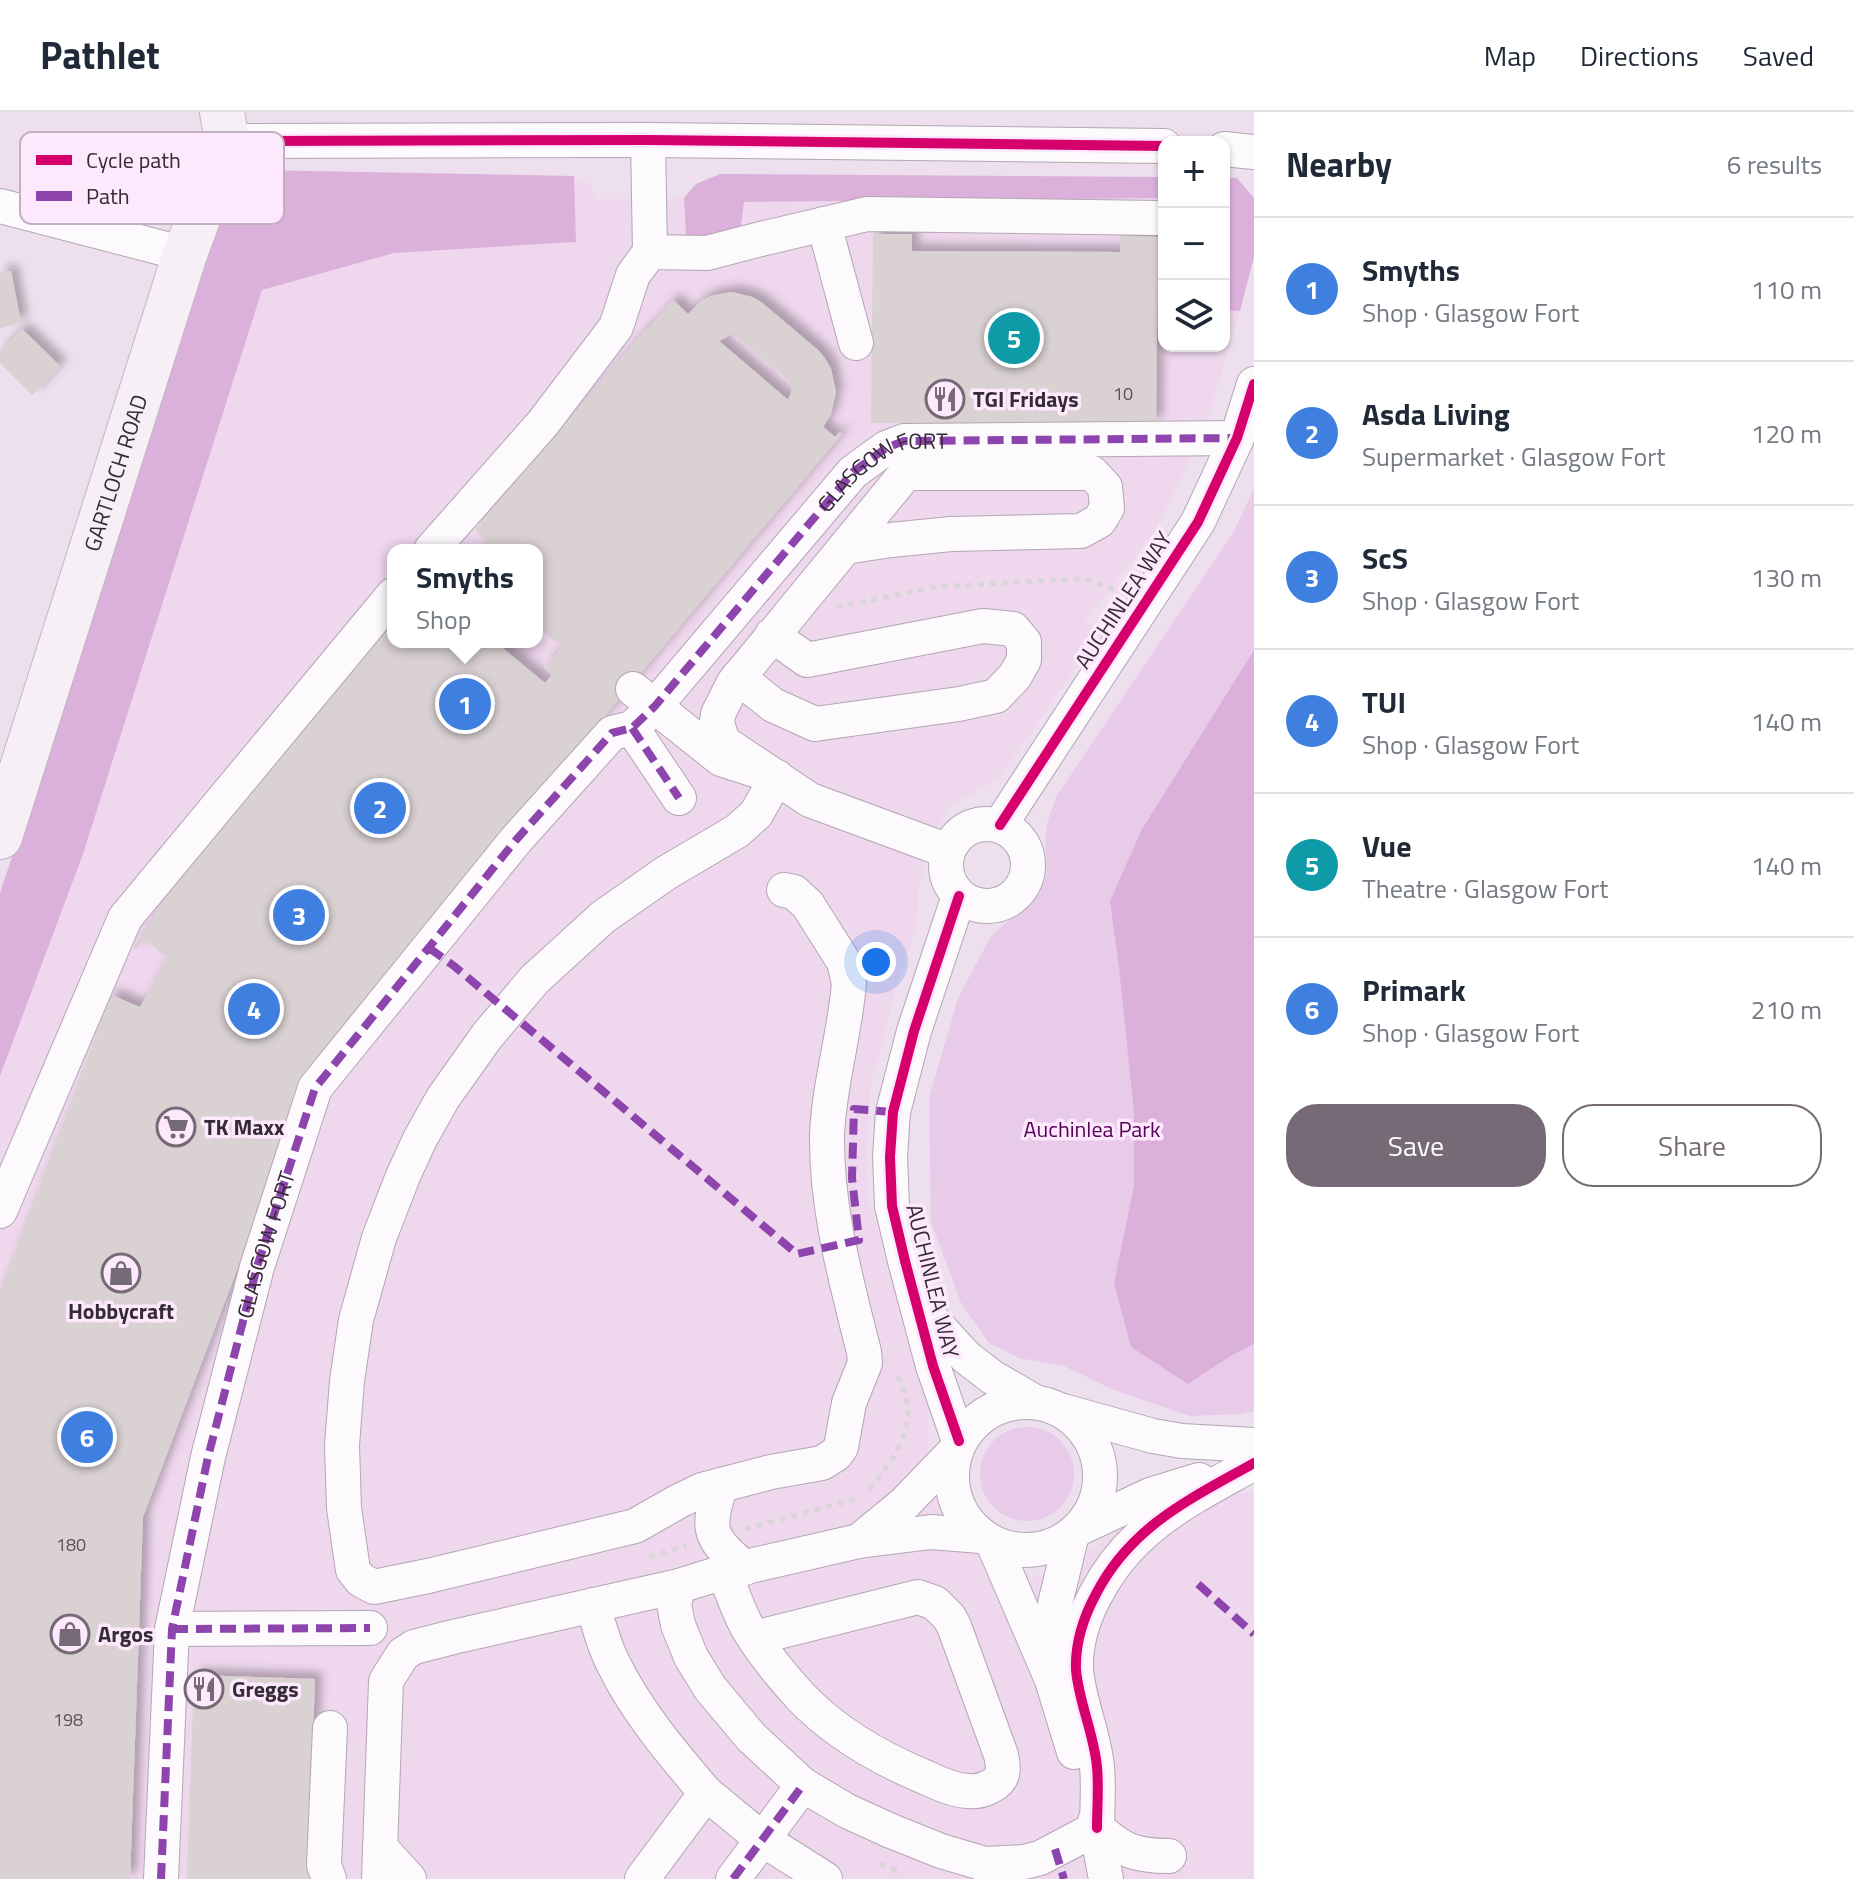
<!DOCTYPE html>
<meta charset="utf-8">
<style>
:root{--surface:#fff;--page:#f2f2f3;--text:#1f2937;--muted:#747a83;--line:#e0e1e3;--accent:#756a75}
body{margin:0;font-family:"Titillium Web",sans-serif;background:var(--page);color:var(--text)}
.controls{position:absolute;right:24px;top:24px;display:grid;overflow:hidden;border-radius:16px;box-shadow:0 2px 6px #0004}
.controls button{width:72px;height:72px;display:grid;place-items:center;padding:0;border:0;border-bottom:2px solid var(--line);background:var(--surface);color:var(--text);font:40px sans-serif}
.you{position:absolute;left:876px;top:850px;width:28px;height:28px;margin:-20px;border:6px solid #fff;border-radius:50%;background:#1a73e8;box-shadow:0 0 0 12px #1a73e833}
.badge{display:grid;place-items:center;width:52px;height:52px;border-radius:50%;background:var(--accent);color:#fff;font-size:26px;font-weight:700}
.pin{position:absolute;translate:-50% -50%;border:4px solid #fff;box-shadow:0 2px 8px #0006}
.popup{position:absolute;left:387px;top:432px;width:156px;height:104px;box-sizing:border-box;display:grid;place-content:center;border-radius:16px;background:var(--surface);filter:drop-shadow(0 2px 6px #0005);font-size:26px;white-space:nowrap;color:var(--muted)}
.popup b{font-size:30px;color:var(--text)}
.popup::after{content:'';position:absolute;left:50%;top:100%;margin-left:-16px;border:16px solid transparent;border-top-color:var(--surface)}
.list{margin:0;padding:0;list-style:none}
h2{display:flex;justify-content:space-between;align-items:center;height:104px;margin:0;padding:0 32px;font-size:34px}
h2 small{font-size:26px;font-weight:400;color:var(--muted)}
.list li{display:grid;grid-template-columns:52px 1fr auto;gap:24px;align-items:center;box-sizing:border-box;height:144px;padding:0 32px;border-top:2px solid var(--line)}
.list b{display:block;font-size:30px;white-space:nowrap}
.list p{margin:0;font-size:26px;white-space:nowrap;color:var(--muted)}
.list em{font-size:26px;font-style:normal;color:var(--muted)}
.actions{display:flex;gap:16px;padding:24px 32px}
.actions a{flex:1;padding:18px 0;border:2px solid var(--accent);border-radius:32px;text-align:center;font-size:28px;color:var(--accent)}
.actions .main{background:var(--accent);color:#fff}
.icon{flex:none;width:44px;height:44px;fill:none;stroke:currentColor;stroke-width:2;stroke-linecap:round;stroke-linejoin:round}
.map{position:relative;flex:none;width:1254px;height:1767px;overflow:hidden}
header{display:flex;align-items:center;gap:48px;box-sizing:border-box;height:112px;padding:0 40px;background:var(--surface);border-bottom:2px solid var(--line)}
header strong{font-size:38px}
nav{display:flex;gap:44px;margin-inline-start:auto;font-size:28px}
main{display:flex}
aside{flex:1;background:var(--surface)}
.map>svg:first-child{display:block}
.built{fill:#efd7ee;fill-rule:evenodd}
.green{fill:#e8cbe8}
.forest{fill:#dbb1db}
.building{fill:#dad1d2;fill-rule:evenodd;filter:url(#shadow)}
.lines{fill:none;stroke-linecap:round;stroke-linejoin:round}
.minor-casing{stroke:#b2a7b2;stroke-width:36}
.major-casing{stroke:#c3b5c3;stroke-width:46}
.path{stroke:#d9d5d9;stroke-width:5;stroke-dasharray:6 6;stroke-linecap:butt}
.minor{stroke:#fcfafc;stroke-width:34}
.major{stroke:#f6eff6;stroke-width:44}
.quiet{stroke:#8e44ad;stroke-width:8;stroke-dasharray:16 8;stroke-linecap:butt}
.cycleway-casing{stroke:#fee8fd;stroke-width:15}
.cycleway{stroke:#d6006c;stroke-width:10}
.labels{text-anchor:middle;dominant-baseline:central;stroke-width:7;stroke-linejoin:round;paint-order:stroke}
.number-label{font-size:18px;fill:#5e545c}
.poi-label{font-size:22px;font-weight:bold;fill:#352b35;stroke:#fee8fd;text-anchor:start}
.street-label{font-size:22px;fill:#352b35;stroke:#fee8fd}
.park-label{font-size:22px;fill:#540057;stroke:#fee8fd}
.key{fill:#fee8fd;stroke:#c2afc1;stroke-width:2}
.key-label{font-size:22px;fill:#352b35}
</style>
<header>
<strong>Pathlet</strong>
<nav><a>Map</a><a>Directions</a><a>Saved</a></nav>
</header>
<main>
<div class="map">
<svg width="1254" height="1767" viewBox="0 0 1254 1767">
<defs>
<filter id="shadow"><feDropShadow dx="7" dy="-7" stdDeviation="4" flood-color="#0004"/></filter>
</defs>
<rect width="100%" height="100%" fill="#eddfed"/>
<!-- built -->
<path class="built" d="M574 64 590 73 597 87 684 86 686 124 744 90 1164 86V234H1224V198L1240 199 1211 296 1177 375 1150 425 1084 510 1099 522 999 666 949 695 929 730 919 774 916 815 895 879 871 972 865 1053 870 1090 886 1152 930 1284 928 1335 931 1369 944 1406 975 1435 994 1459 1050 1464 1141 1404 1254 1378V1767H0V964L83 742 262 178 394 141 576 130ZM393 438H537V530H393Z"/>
<!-- green -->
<path class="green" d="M1254 377V1299L1240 1302 1190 1304 1114 1278 1064 1254 1019 1246 989 1231 961 1191 931 1110 929 986 958 886 991 824 1040 781 1047 761 1045 726 1048 708 1056 685 1233 421Z
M980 1362a47 47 0 1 1 94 0a47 47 0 1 1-94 0Z"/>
<!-- forest -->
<path class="forest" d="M255 58 574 64 576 130 394 141 262 178 83 742 0 964V781L105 465 233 68Z
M720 62 1164 65V86L744 90 740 121 686 124 684 86 696 72Z
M1224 66H1237L1254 86V145L1240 199 1224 198Z
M1254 538V1232L1232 1243 1188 1272 1131 1235 1114 1171 1134 1074V1000L1119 855 1110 789 1142 717Z"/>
<!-- building -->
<path class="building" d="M873 122H912V139L1120 140V124L1158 125 1156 312 871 311Z
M11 159 21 211 0 216V161Z
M732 180 752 185 761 190 819 239 826 248 831 257 836 280 831 302 823 315 835 325 840 320 842 322 597 613 311 963 143 1405 130 1767H0V1178L111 883 140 895 167 846 144 827 136 838 133 835 175 774 243 683 393 507V530H495L545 571 552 563 544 556 562 535 537 514V438H477L486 428 475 418 647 216 648 217 673 188 688 202 701 189 711 184ZM730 223H734L789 269 792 278 788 288 719 229Z
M22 217 60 254 32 283 0 251V239Z
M194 1563 315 1567 308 1760 310 1767H187Z"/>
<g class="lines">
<defs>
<g id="minor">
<path d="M227 29 648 28 1164 34"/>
<path d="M1224 37 1254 40"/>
<path d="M0 94 185 142"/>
<path d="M824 112 856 231"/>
<path d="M650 140 707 141 761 127 867 102 1159 106"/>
<path d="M845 435 891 428 951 422 1081 419 1099 409 1107 396 1105 375 1092 361H906L733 572 718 602 717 611 723 630 810 688 948 739"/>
<path d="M431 438 543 311 616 215 633 163 650 140 648 28"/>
<path d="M738 565 773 593 815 612 959 592 996 584 1015 564 1024 548V530L1013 517 983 514 807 548 772 523"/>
<path d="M633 577 721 647 777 665 756 702 737 719 666 761 603 805 534 868 487 924 443 986 420 1027 403 1064 379 1126 356 1208 347 1269 342 1333 344 1396 353 1458 361 1468 374 1475 428 1464 635 1414 679 1389 702 1378 771 1360 822 1351 836 1342 841 1335 849 1291 865 1251 864 1240C846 1168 826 1097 827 1023 829 972 845 922 849 871L844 850 808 793 794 780 784 778"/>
<path d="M632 616 679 686"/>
<circle cx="987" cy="753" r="41"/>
<path d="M1000 713 1198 410 1237 326 1254 272"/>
<path d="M959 784 914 919 893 1000 890 1045 892 1094 905 1149 933 1254 959 1329"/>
<path d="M0 1099 125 806 393 483"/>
<path d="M921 1196 966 1245 992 1265 1035 1290"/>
<circle cx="1026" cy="1364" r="74"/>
<path d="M1063 1299 1153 1324 1182 1329 1254 1333"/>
<path d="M721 1373C706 1417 708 1426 745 1456"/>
<path d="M1078 1417 1150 1383 1199 1368"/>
<path d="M859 1429 905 1391 954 1340"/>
<path d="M993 1431 1052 1568 1074 1640"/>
<path d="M724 1460C731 1477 737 1495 745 1511 759 1537 780 1562 800 1584 835 1621 881 1647 927 1666 940 1672 953 1678 968 1679 975 1680 984 1678 991 1674 1005 1667 1004 1656 1001 1643L954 1514 949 1505 935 1491 918 1485 754 1526"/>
<path d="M679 1474 674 1492 678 1513 691 1545 710 1576 751 1625 803 1673 847 1699 891 1719 941 1739 985 1752 1024 1750 1040 1746 1097 1716"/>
<path d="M593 1493C599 1514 604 1534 614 1553 637 1600 672 1641 706 1681L642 1767"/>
<path d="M172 1517 370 1516"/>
<path d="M1052 1559 1055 1492 1072 1422"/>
<path d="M706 1681 762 1727 825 1767"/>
<path d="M1095 1709 1106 1767"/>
<path d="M380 1735 409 1767"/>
<path d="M1169 1744C1135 1744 1123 1739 1097 1716 1097 1696 1099 1675 1097 1655 1094 1622 1079 1591 1076 1558 1075 1531 1083 1506 1096 1482 1131 1414 1190 1387 1254 1351"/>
<path id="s1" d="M161 1767 172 1517 208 1345 257 1155 315 976 516 728 612 621 632 616 655 594 853 360 886 336 904 329 1237 326"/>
<path d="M329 1767 324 1753 330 1616"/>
<path d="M379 1767 386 1569 403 1542 414 1535 453 1525 634 1484 679 1474 724 1460 859 1429 931 1420 981 1424"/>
<path d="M733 1767 803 1673"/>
</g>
<g id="major">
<path id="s2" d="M0 725 185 142 227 29 222 0"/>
</g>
</defs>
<!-- minor casing -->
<use href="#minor" class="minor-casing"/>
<!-- major casing -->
<use href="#major" class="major-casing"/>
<!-- path -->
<path class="path" d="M836 495 936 475 1038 469 1085 467 1118 479
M869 1377C888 1356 910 1325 908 1296 906 1284 901 1271 896 1259
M745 1417 859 1386
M649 1445 686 1434
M880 1752 901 1760"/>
<!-- minor -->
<use href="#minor" class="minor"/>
<!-- major -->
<use href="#major" class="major"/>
<!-- quiet -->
<path class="quiet" d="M632 616 679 686
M429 836 454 854 797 1142 859 1128 852 1066 854 997 893 1000
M1198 1472 1254 1522
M172 1517 370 1516
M1055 1737 1064 1767
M161 1767 172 1517 208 1345 257 1155 315 976 516 728 612 621 632 616 655 594 853 360 886 336 904 329 1237 326
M733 1767 803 1673"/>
<defs>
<path id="cycleway" d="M227 29 648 28 1164 34
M1000 713 1198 410 1237 326 1254 272
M959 784 914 919 893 1000 890 1045 892 1094 905 1149 933 1254 959 1329
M1097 1716C1097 1696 1099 1675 1097 1655 1094 1622 1079 1591 1076 1558 1075 1531 1083 1506 1096 1482 1131 1414 1190 1387 1254 1351"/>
</defs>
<!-- cycleway casing -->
<use href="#cycleway" class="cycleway-casing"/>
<!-- cycleway -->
<use href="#cycleway" class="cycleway"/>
</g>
<!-- icons -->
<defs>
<symbol id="restaurant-ring" viewBox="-11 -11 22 22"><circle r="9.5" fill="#fee8fd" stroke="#756a75" stroke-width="1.5"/><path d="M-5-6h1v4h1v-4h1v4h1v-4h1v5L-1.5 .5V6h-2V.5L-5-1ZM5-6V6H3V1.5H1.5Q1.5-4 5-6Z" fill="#756a75"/></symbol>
<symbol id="supermarket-ring" viewBox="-11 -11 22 22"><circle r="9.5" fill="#fee8fd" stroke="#756a75" stroke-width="1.5"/><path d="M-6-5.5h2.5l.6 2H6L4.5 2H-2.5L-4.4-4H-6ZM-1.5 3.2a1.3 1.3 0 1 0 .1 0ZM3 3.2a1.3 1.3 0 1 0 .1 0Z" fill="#756a75"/></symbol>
<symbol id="shop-ring" viewBox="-11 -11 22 22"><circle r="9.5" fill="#fee8fd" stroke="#756a75" stroke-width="1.5"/><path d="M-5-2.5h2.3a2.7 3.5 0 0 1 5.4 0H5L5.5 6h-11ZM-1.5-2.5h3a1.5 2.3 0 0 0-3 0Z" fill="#756a75"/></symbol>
</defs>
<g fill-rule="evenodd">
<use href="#restaurant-ring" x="923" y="265" width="44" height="44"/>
<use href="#supermarket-ring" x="154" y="993" width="44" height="44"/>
<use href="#shop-ring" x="99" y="1139" width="44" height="44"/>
<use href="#shop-ring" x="48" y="1500" width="44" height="44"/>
<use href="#restaurant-ring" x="182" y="1555" width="44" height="44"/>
</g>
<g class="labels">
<!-- number labels -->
<g class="number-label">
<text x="1123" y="281">10</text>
<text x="71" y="1432">180</text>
<text x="68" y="1607">198</text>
</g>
<!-- poi labels -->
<g class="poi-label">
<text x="973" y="287">TGI Fridays</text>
<text x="204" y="1015">TK Maxx</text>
<text x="121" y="1199" text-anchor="middle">Hobbycraft</text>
<text x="98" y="1522">Argos</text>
<text x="232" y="1577">Greggs</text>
</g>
<!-- street labels -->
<g class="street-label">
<text stroke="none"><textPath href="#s2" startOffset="382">GARTLOCH ROAD</textPath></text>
<text stroke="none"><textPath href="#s1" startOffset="1660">GLASGOW FORT</textPath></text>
<text transform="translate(1123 488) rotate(-57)">AUCHINLEA WAY</text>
<text stroke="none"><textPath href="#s1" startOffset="646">GLASGOW FORT</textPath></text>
<text transform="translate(933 1169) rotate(76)">AUCHINLEA WAY</text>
</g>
<!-- park labels -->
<g class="park-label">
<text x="1092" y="1017">Auchinlea Park</text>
</g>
</g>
<!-- legend -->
<rect x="20" y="20" width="264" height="92" rx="12" class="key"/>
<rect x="36" y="43" width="36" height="10" fill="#d6006c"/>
<rect x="36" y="79" width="36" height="10" fill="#8e44ad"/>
<g class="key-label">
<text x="86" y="56">Cycle path</text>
<text x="86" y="92">Path</text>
</g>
</svg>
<div class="controls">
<button>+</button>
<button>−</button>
<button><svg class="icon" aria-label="layers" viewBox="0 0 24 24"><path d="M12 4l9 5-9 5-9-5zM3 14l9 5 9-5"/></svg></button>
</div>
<div class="you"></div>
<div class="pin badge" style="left:465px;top:592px;background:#3f7fe0">1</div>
<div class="popup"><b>Smyths</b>Shop</div>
<div class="pin badge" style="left:380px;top:696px;background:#3f7fe0">2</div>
<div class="pin badge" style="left:299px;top:803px;background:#3f7fe0">3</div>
<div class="pin badge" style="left:254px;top:897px;background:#3f7fe0">4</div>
<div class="pin badge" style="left:1014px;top:226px;background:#0f9aa8">5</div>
<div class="pin badge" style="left:87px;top:1325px;background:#3f7fe0">6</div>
</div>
<aside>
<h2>Nearby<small>6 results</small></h2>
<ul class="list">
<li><span class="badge" style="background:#3f7fe0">1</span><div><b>Smyths</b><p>Shop · Glasgow Fort</p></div><em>110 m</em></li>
<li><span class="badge" style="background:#3f7fe0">2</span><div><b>Asda Living</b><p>Supermarket · Glasgow Fort</p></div><em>120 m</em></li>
<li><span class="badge" style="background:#3f7fe0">3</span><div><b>ScS</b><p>Shop · Glasgow Fort</p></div><em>130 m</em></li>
<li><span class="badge" style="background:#3f7fe0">4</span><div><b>TUI</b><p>Shop · Glasgow Fort</p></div><em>140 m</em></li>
<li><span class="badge" style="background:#0f9aa8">5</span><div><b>Vue</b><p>Theatre · Glasgow Fort</p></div><em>140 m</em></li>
<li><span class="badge" style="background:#3f7fe0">6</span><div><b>Primark</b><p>Shop · Glasgow Fort</p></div><em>210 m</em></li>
</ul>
<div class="actions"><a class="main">Save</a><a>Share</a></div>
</aside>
</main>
